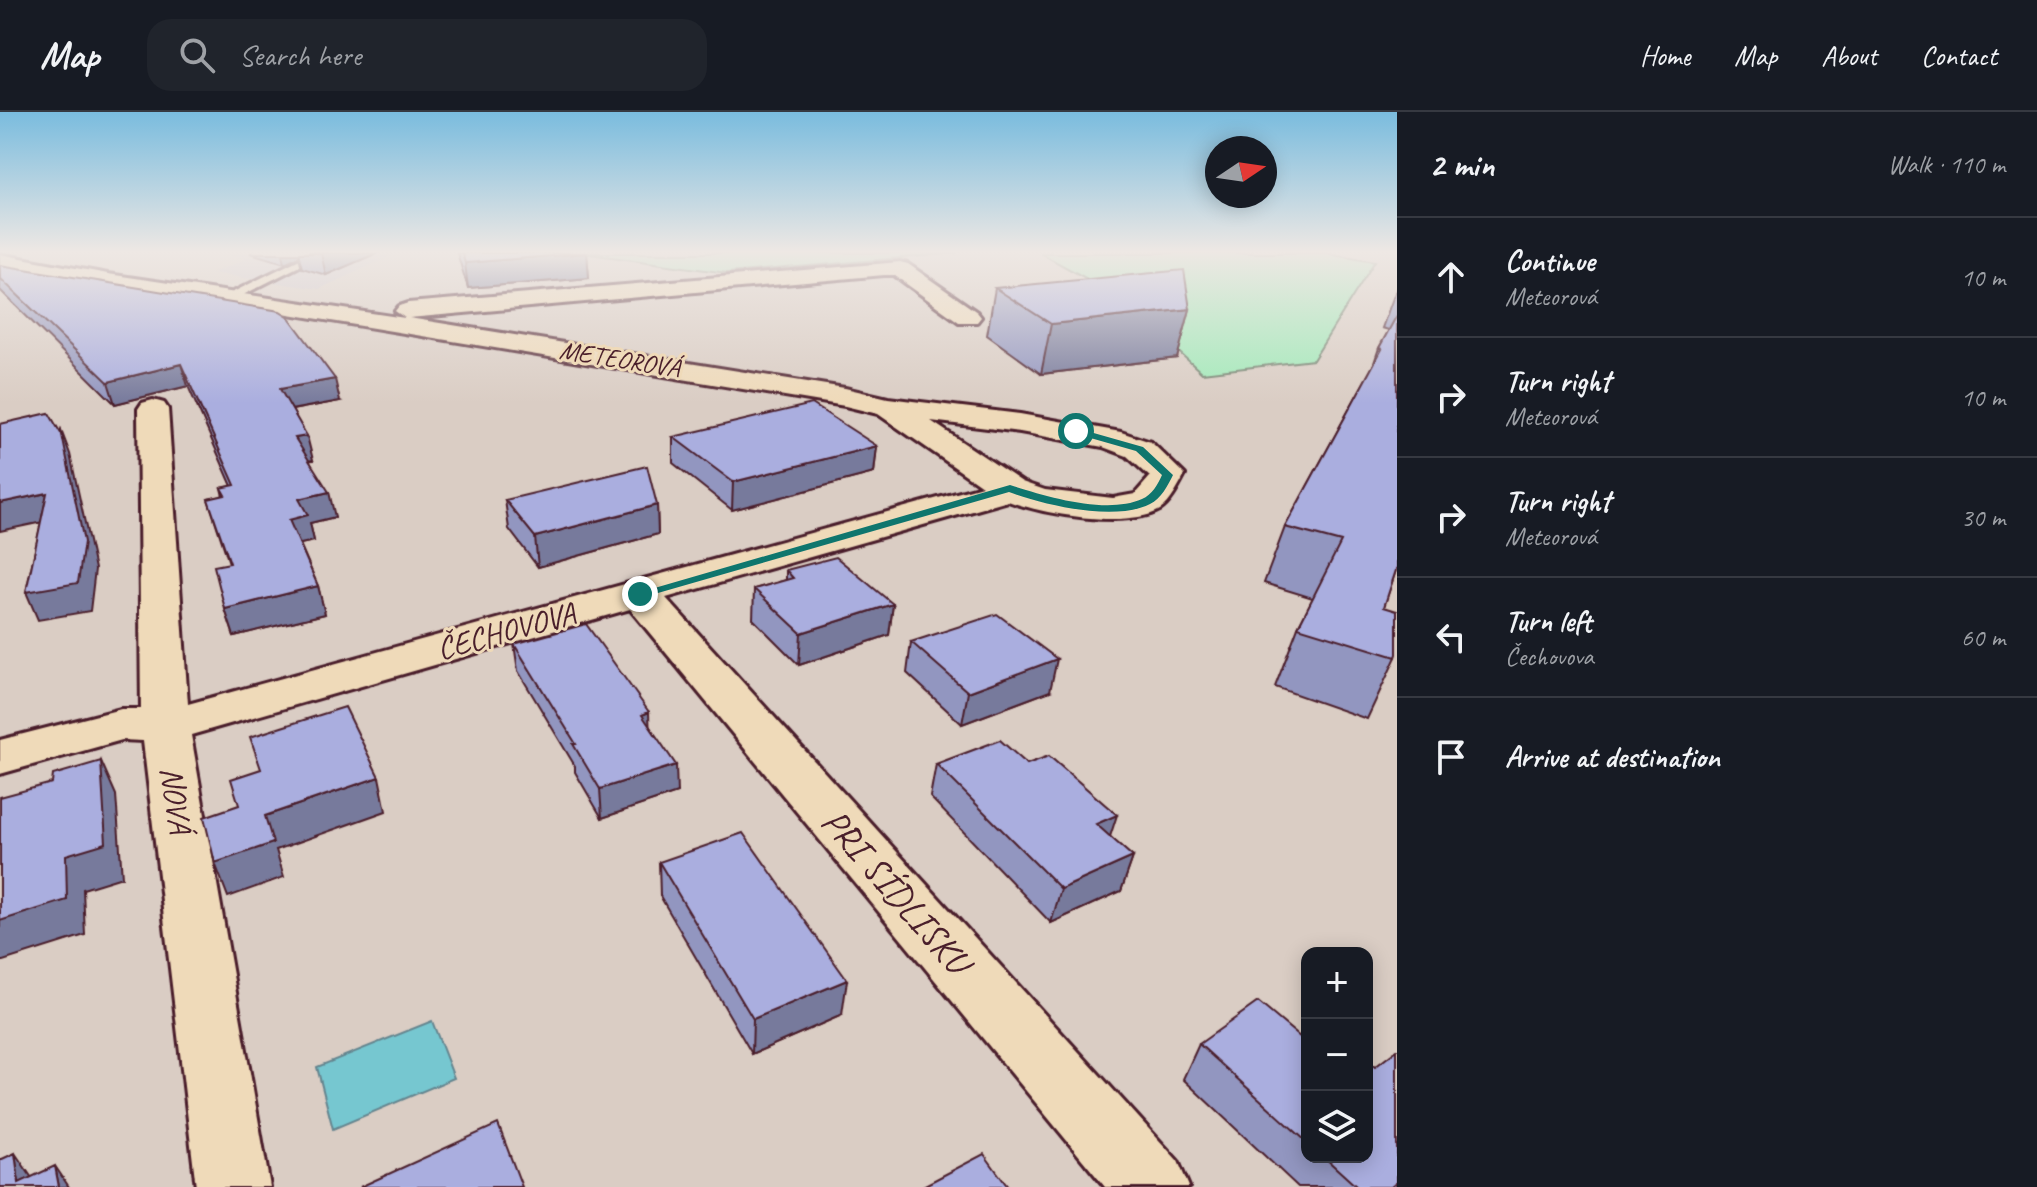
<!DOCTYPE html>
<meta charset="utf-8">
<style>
:root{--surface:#171b24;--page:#20242c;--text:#f1f3f6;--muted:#9ea1a6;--line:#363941}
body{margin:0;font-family:Caveat,sans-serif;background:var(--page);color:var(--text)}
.controls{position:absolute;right:24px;bottom:24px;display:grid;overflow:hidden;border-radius:16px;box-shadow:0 4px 20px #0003}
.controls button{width:72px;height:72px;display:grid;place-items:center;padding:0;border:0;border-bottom:2px solid var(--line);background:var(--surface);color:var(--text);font:40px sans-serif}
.compass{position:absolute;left:1205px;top:24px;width:72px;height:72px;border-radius:50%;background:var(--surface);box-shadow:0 4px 20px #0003;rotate:77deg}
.stop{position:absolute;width:24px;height:24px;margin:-18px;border:6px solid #0f766e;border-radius:50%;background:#fff}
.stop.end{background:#0f766e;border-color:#fff;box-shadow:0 2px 8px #0008}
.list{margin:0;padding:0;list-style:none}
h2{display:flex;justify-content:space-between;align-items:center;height:104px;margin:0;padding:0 32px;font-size:34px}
h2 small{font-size:26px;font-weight:400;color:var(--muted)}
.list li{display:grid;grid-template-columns:52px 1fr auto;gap:24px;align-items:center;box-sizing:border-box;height:120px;padding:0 32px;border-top:2px solid var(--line)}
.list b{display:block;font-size:30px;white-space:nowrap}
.list p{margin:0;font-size:26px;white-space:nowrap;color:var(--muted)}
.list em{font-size:26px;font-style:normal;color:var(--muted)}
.icon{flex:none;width:44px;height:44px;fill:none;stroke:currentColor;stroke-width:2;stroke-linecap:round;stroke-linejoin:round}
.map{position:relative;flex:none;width:1397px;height:1075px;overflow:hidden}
header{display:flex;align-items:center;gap:48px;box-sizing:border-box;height:112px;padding:0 40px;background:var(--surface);border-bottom:2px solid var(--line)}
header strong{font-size:38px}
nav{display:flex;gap:44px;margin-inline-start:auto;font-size:28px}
.search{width:560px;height:72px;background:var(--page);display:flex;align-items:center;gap:20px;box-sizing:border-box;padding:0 28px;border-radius:24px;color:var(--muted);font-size:30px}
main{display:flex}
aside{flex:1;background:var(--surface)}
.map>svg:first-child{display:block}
.built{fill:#ccc4cc}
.green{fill:#a1eab9;stroke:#768472;stroke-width:2}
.water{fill:#76c7d0;stroke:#64848e;stroke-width:2}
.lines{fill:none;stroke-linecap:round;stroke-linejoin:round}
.lane-casing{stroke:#4a1f2b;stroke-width:6}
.street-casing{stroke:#4a1f2b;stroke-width:6}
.lane{fill:#efdab9;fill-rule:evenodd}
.street{fill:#efdab9;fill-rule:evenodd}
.wall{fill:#9296c0;stroke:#4a1f2b;stroke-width:2}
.shaded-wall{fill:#777a9c;stroke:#4a1f2b;stroke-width:2}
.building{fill:#aaaedf;stroke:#4a1f2b;stroke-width:2}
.route{fill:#0f766e}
.labels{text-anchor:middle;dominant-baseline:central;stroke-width:6;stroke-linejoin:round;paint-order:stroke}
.far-street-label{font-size:26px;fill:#4a1f2b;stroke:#efdab9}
.street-label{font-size:32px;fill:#4a1f2b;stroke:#efdab9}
.near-street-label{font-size:38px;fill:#4a1f2b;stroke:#efdab9}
</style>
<header>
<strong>Map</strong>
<div class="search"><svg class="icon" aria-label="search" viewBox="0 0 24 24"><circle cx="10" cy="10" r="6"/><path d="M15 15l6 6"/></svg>Search here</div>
<nav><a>Home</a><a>Map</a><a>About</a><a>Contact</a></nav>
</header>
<main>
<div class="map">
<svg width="1397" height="1075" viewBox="0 0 1397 1075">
<rect width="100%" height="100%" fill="#dacdc4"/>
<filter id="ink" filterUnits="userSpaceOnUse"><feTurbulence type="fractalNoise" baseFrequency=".0125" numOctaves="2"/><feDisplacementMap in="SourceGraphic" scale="16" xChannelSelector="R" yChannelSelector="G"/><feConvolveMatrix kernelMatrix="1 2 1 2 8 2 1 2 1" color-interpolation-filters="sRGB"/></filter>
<g filter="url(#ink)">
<!-- built -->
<path class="built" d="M229 141H397L319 177 212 161 246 147Z"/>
<!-- green -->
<path class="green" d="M582 141H958L727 161Z
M1040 141H1327L1375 149 1313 248 1202 261 1113 181Z"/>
<!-- water -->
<path class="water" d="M432 909 454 966 333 1017 317 955Z"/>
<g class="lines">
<defs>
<path id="lane" d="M312 141H325L233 188 223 185Z"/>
<path id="street" d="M0 142 108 162 405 206 395 199 399 194 408 191 900 150 908 152 977 200 981 205 977 210H959L894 163H884L409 206 845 276 888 286 1020 302 1121 320 1151 330 1185 363C1179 374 1171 391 1160 398 1126 417 1043 402 1008 389L666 486 1178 1049 1189 1075H1105L630 497 191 623 270 1075H196L143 629 122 628 0 662V628L121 597H141L138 297 142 291 153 288 164 291 168 297 188 592 982 374 878 302 845 294 229 192 108 176 0 156ZM931 309 1020 320 1103 335 1127 344 1150 365 1135 382 1113 386 1045 378 1022 370Z"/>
</defs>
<!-- lane casing -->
<use href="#lane" class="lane-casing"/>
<!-- street casing -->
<use href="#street" class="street-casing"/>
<!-- lane -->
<use href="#lane" class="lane"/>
<!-- street -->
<use href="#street" class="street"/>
</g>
<!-- wall -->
<path class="wall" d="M250 141H377L326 163 302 156 299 144 285 151Z
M457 141H587L589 166 468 176Z
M0 153 340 289 292 298 313 348H309L335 405 310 411 314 429 300 432 318 474 325 502 234 524 225 497 229 451 208 387 223 384 221 376 232 374 188 274 115 292 0 178Z
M1397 175V455L1384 495 1396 545 1367 607 1275 575 1298 515 1313 486 1264 471 1285 415 1373 254 1379 236 1389 218 1382 216Z
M995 176 1190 197 1177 246 1041 262 987 223Z
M673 325 877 334 874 361 732 398 673 351Z
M505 388 657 393 658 422 538 455 509 417Z
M786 458 893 492 889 523 799 553 753 507 754 477 786 468Z
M911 530 1050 579 962 612 907 561Z
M514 532 650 615 677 681 602 706 575 660V654L518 559Z
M936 652H1027L1133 745 1121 779 1051 811 930 685Z
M659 750 842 903 752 942 660 784Z
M1307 931V1045H1367L1375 955 1397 1075H1298L1183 967 1199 932Z"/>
<!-- shaded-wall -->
<path class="shaded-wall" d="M283 141H299V144L285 151Z
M321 141H377L326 163Z
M587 141 589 166 468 176 465 151Z
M1190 197 1177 246 1041 262 1051 212Z
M181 252 188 274 115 292 108 270Z
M335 267 340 289 285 299 280 277Z
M61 318 70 342 95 457 90 499 38 508 26 480Z
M307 324 313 348 301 350 295 326Z
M877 334 874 361 732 398 733 370Z
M329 380 335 405 310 411 314 429 296 433 289 408 299 387Z
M47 381 57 407 0 419V391Z
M657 393 658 422 538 455 535 425Z
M318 474 325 502 234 524 225 497Z
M893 492 889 523 799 553 801 521Z
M1057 547 1050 579 962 612 968 580Z
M649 600 650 628 642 603Z
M101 649 116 683 122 765 83 777 85 823 0 850V809L66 743Z
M676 653 677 681 602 706 600 677Z
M379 665 386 699 276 738 284 765 228 785 215 751 265 704Z
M1117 703 1106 737 1096 712Z
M1133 745 1121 779 1051 811 1061 777Z
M847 868 842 903 752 942 753 907Z
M15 1041 38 1075 19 1071Z
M55 1054 69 1075H59Z"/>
<!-- building -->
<path class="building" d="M462 141H587L465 151Z
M0 153 280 199 288 204 335 267 280 277 307 324 295 326 329 380 299 387 308 403 289 408 318 474 225 497 214 454 230 451 208 387 225 383 221 376 235 373 181 252 108 270 0 166Z
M1184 158 1190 197 1051 212 995 176Z
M1397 203V455L1384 495 1397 499V542L1396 545 1298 515 1341 430 1285 415 1382 237 1379 236Z
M812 292 877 334 733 370 673 325Z
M49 301 60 320 61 318 84 430 78 471 26 480 47 381 0 391V312Z
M647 354 657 393 535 425 505 388Z
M836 445 893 492 801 521 754 477 793 466 786 458Z
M997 502 1057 547 968 580 911 530Z
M586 512 649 600 642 603 676 653 600 677 573 632H576L514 532Z
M345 595 379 665 265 704 273 731 215 751 204 705 239 693 231 667 261 657 250 625Z
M1000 628 1027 652 1049 644 1117 703 1096 712 1133 745 1061 777 936 652Z
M101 649 106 731 66 743 67 788 0 809V685L52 671 53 663Z
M743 721 847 868 753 907 659 750Z
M1258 890 1307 931V1030L1199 932Z
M1397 938V1070L1391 1075H1357L1324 1045H1367V949L1375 955Z
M498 1012 522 1075H360Z
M15 1041 19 1071 55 1054 59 1075H0V1048Z
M984 1042 1008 1075H921Z"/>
</g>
<!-- sky -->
<linearGradient id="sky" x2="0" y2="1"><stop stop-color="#7abcde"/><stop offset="0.48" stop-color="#eee8e4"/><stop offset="1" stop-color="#eee8e4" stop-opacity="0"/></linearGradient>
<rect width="1397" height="291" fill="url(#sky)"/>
<!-- route -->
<path class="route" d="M1076 316 1143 335 1173 363C1168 373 1161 387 1150 392 1115 410 1044 393 1009 380L644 485 634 482 1010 373C1045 384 1106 403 1142 387 1152 383 1158 372 1162 363L1136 339 1073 321Z"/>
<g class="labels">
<!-- far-street labels -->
<g class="far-street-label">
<text transform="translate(620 247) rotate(9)">METEOROVÁ</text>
</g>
<!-- street labels -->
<g class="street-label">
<text transform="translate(506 519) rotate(-15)">ČECHOVOVA</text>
<text transform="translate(176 688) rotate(82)">NOVÁ</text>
</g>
<!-- near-street labels -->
<g class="near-street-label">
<text transform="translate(896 779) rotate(49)">PRI SÍDLISKU</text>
</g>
</g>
</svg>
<div class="controls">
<button>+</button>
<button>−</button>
<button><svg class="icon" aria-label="layers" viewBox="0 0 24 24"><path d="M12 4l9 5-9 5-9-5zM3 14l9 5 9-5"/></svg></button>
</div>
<svg class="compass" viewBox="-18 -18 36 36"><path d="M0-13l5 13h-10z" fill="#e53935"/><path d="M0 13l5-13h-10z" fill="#9ea1a6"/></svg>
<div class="stop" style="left:1076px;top:319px"></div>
<div class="stop end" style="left:640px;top:482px"></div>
</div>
<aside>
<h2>2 min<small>Walk · 110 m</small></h2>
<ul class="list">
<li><svg class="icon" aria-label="ahead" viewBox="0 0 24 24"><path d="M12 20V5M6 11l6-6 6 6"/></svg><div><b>Continue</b><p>Meteorová</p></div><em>10 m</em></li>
<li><svg class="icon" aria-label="right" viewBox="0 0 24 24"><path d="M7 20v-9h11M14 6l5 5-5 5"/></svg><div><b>Turn right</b><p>Meteorová</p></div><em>10 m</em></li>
<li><svg class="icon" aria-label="right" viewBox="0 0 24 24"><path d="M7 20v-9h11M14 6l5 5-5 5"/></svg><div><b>Turn right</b><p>Meteorová</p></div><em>30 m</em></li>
<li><svg class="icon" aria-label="left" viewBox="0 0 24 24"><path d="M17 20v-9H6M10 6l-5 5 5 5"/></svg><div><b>Turn left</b><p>Čechovova</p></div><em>60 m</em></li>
<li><svg class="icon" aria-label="arrive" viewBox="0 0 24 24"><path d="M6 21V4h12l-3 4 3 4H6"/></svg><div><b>Arrive at destination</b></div></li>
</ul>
</aside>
</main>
